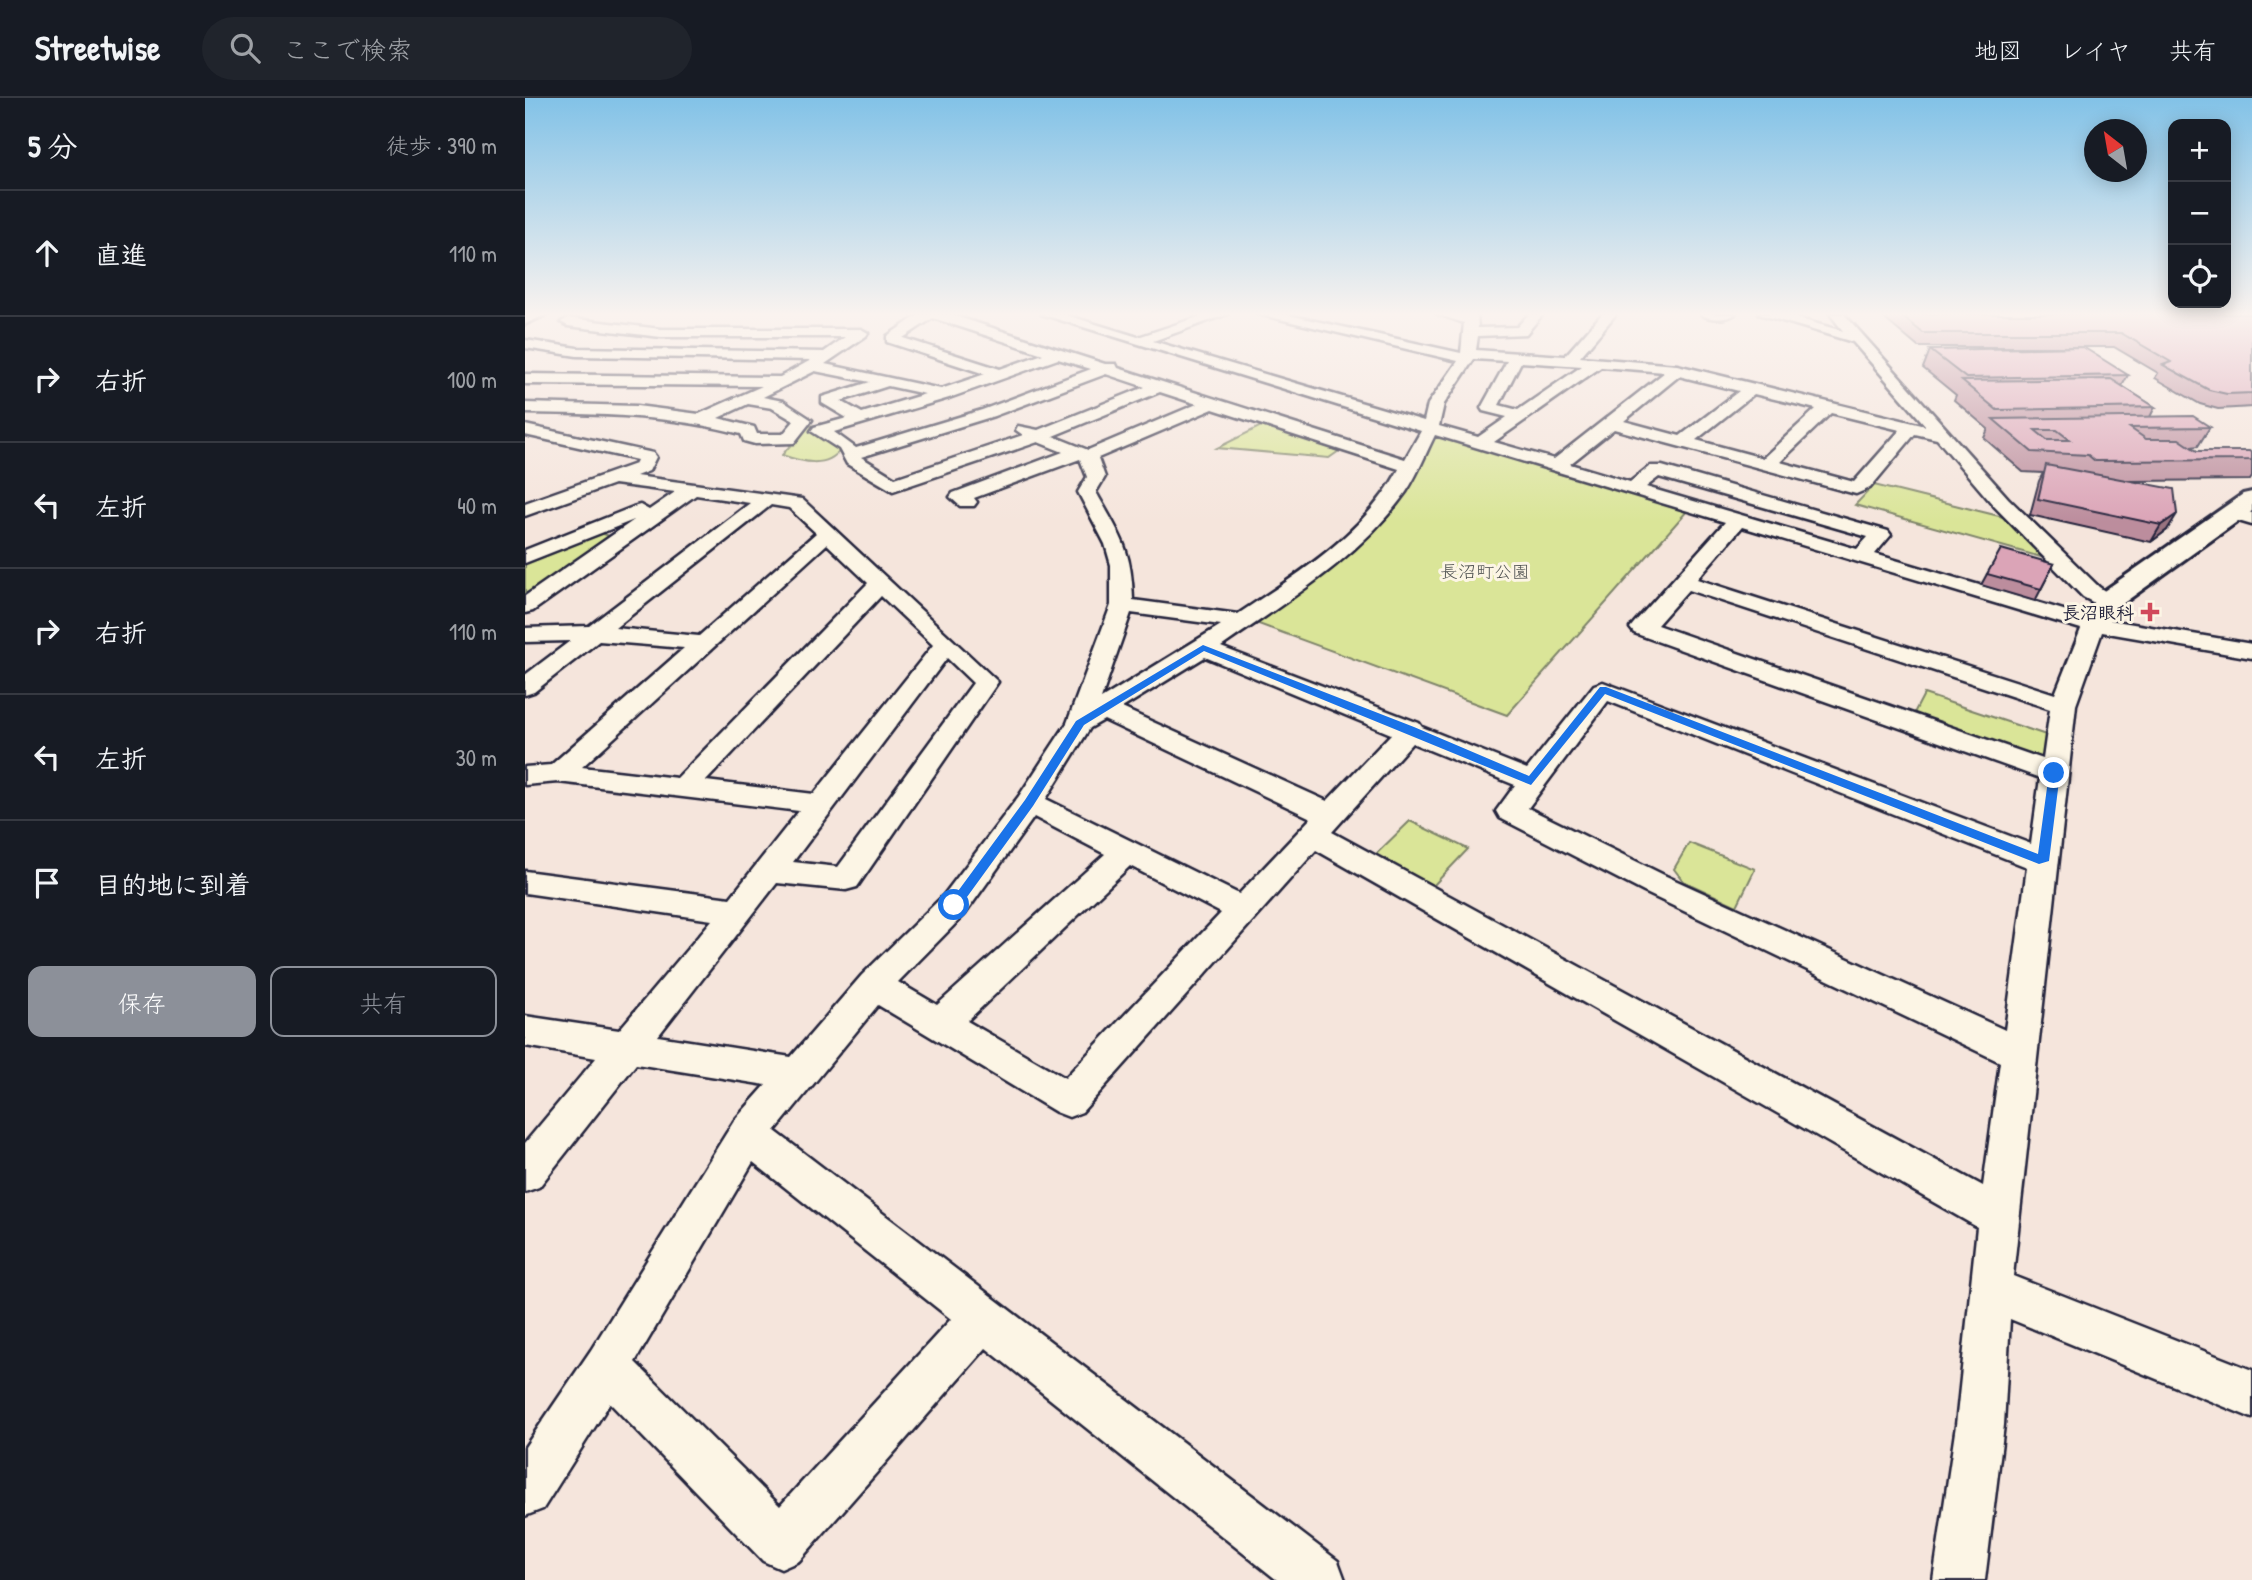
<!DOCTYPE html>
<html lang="ja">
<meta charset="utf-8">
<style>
:root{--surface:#171b24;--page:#20242c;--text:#f1f3f6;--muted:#9ea1a6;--line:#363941;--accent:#8c9099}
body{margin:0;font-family:"Patrick Hand","Klee One",sans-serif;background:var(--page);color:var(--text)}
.controls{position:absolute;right:21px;top:21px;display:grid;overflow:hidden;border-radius:14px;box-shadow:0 4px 18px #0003}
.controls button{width:63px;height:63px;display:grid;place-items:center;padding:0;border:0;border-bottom:2px solid var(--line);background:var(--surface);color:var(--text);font:35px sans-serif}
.compass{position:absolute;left:1559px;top:21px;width:63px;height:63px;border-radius:50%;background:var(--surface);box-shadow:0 4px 18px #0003;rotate:329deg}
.stop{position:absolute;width:21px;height:21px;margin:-16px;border:5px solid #1a73e8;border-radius:50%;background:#fff}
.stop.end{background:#1a73e8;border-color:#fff;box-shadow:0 2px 7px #0008}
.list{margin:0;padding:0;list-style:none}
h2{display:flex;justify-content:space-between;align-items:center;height:91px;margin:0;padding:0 28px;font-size:30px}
h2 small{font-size:23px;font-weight:400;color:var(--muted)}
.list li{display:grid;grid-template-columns:46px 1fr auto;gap:21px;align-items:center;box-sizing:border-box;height:126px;padding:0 28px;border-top:2px solid var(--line)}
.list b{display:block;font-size:26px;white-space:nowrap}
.list em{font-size:23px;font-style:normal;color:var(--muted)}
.actions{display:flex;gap:14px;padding:21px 28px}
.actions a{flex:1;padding:16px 0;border:2px solid var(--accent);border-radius:14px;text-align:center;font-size:24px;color:var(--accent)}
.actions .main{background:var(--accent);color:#fff}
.icon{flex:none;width:38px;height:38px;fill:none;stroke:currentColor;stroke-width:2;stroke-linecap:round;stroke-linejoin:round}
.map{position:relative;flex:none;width:1727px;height:1482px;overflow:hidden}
header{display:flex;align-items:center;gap:42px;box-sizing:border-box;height:98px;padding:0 35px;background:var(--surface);border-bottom:2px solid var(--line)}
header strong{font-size:33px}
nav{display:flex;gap:38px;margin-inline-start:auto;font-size:24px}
.search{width:490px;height:63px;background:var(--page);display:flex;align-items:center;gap:18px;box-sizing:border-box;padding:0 24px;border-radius:38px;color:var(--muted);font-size:26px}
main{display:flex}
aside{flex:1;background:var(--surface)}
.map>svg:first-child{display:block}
.green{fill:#dae598;stroke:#7e846a;stroke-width:2}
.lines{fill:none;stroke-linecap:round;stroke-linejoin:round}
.street-casing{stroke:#22223b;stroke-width:5}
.secondary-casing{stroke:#22223b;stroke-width:6}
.street{fill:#fcf5e5;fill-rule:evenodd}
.secondary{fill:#fcf5e5;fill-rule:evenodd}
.wall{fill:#bc8d9d;stroke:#22223b;stroke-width:2}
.shaded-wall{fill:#997380;stroke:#22223b;stroke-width:2}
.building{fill:#dba4b7;stroke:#22223b;stroke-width:2;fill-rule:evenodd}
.route{fill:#1a73e8}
.poi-dot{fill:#d1495b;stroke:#fcf5e5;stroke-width:2.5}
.labels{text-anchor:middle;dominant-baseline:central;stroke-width:6;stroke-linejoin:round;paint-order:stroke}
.far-park-label{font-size:18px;fill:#505352;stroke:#fcf5e5}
.far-poi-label{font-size:18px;font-weight:bold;fill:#22223b;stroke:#fcf5e5;text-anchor:end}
</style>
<header>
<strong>Streetwise</strong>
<div class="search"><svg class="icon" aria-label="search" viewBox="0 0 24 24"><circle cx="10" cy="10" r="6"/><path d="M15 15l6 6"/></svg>ここで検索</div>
<nav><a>地図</a><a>レイヤ</a><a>共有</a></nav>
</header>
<main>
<aside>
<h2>5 分<small>徒歩 · 390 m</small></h2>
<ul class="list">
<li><svg class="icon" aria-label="ahead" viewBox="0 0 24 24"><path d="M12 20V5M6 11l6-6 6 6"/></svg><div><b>直進</b></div><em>110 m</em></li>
<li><svg class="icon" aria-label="right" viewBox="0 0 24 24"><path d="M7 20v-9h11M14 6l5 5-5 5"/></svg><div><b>右折</b></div><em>100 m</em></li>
<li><svg class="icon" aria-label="left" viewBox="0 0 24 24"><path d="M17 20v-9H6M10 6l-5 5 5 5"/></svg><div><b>左折</b></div><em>40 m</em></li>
<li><svg class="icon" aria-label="right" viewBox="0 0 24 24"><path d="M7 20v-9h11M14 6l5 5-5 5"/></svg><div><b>右折</b></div><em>110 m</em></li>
<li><svg class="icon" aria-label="left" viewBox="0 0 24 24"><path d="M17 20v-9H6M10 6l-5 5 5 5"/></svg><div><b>左折</b></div><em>30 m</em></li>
<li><svg class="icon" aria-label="arrive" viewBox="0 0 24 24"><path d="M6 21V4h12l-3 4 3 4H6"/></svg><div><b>目的地に到着</b></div></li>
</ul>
<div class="actions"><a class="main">保存</a><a>共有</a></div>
</aside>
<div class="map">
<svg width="1727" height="1482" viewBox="0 0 1727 1482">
<rect width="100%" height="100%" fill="#f5e5dc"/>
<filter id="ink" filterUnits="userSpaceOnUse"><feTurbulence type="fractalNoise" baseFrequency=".0143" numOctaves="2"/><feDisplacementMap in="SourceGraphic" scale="14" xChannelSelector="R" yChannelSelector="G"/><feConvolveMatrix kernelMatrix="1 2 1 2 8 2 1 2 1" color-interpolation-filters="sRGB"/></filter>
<g filter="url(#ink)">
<!-- green -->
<path class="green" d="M310 326 289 332 316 351C302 371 277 364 257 357L282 328Z
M738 327 814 353 804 360 692 350Z
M919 337 1163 412 982 617 728 524 875 401 909 340Z
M1349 387 1482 420 1523 461 1330 407Z
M73 434 90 440 0 504V465Z
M1399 596 1521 637 1517 662 1386 621Z
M885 723 943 751 907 789 848 759Z
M1164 745 1230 771 1212 808 1158 783 1149 771Z"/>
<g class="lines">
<defs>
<path id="street" d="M395 216H424L580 266H591L593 270 880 361 896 333 516 216H538L613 239 682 216H703L628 243 899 323 903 306 933 263 733 216H759L936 255 939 225 912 216H952L953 230 992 229 1004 216H1018L1001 236 953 238 951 252 1040 258 1077 216H1091L1055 259 1152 267 1401 328 1328 244 1234 216H1257L1318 233 1305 216H1319L1483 400 1574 489 1594 503 1591 508H1575L1558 499 1469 408 1412 341 1390 336 1345 390 1331 396 1089 331 1045 366 1105 384 1125 368H1137L1363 433 1366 437 1350 456 1555 517 1727 546V560L1577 534 1551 607 1488 1178 1727 1272V1320L1485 1221 1479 1327 1460 1482H1408L1431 1327 1452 1129 791 752 557 1014 544 1019 531 1014 353 907 250 1033 813 1463 820 1482H752L461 1250 274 1463 256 1471 238 1463 85 1305 18 1411 0 1418V1349L66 1252 209 1023 241 987 111 966 14 1089 0 1094V1045L71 960 0 948V918L94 932 187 822 0 795V773L205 800 274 713 33 684 0 687V669L26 667 159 550 74 543 9 594 0 597V577L45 543 0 544V530L64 528 225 405 171 397 8 513 0 515V498L109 422 0 465V452L108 409 115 407 124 412 150 394 89 386 0 418V405L110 366 112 362 0 337V327L128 355 131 359 124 373 111 378 277 401 473 584 332 789 321 792 252 785 133 938 266 959 337 877 418 798 494 698 542 625 586 507V467L580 446 553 394 562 379 555 361 449 400 452 404 449 408H435L425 399 428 395 538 354 513 344 368 393 322 366 314 351 286 333 289 329 322 320 297 305V299L345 284 290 273 238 299 258 303 287 322 269 345 230 346 219 343 216 336C145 317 73 316 0 315V305L112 308 174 316 237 288 0 286V276L255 279 286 262 52 258 0 250V242L52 250 299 254 320 239H136L43 228 36 224 43 220 136 231H336L343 235 341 238 300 266 416 291 460 276 362 244V238ZM408 220 518 256 475 271 378 240ZM533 261 566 271 457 312 331 350 309 334 424 300ZM949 261 982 263 956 310 958 313 982 319 953 339 914 328 919 306ZM996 264 1057 268 993 312 974 307ZM1076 269 1140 274 1029 361 969 344ZM581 276 620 289 513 332 493 328 491 332 498 337 370 380 336 359 469 318ZM1154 278 1214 293 1155 338 1099 323ZM363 288 400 296 337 315 316 303ZM635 294 672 306 563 352 528 338ZM1229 296 1291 311 1238 360 1171 342ZM223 306 247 310 269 323 258 336H232L229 329 193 320ZM688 311 874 371C839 436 773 476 713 516L608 502C607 451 595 437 571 394L580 379 573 360ZM1306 315 1375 332 1329 384 1255 364ZM910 337 1200 424 1109 525 1105 530 1109 535 1515 680 1506 746 1078 584 1069 587 1002 671 897 629 894 625 696 549C762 503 834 460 881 394 893 376 900 357 910 337ZM1134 379 1343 439 1332 451 1121 389ZM246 407 264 410 291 435 174 538 90 530ZM1217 429 1556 531 1530 596 1172 481ZM302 446 343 485 152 680 57 669ZM1163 492 1525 611 1518 661 1132 527ZM356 498 408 547 289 696 181 683ZM606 515 696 527 576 601ZM680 559 866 636 802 703 597 610ZM422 560 448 585 313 769 268 764ZM1083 603 1502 769 1480 932 1141 778 1003 710ZM579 622 786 720 714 796 521 701 565 630ZM887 645 990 687 971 713 975 720 1119 794 1475 964 1458 1088 807 734ZM509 719 580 756 412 907 373 884 440 816ZM605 768 696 815 540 980 442 923ZM228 1064 426 1221 255 1408 110 1264Z
M1176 216H1210C1203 222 1183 222 1176 216Z
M1707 409 1727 415V427L1700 419 1697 415 1700 411Z"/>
<path id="secondary" d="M0 216H22L0 226Z
M1727 394V413L1593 509 1580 532 1569 535 1558 532 1554 526 1573 497 1718 396Z"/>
</defs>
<!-- street casing -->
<use href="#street" class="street-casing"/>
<!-- secondary casing -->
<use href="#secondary" class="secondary-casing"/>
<!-- street -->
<use href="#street" class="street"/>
<!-- secondary -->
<use href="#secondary" class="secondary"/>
</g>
<!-- wall -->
<path class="wall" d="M1354 216H1727V309L1693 311 1675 306 1630 280 1633 275 1589 249H1393Z
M1405 252 1603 277 1597 288 1630 309 1625 319 1685 329 1673 348 1666 349 1672 353 1727 355V379L1725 382 1605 383 1642 432 1626 444 1505 417 1514 383 1518 375 1498 374 1459 340 1463 331 1429 302 1431 297 1398 270Z
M1529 466 1510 503 1456 487 1462 476Z"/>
<!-- shaded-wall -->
<path class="shaded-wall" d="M1652 416 1642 432 1626 444 1636 427Z"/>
<!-- building -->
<path class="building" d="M1374 216H1727V295L1702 296 1684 292 1638 267 1646 264 1596 235H1398Z
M1558 249 1603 277 1441 280 1405 252Z
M1586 281 1630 309 1472 312 1437 283Z
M1668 318 1685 329 1605 330 1621 341H1654L1672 353H1724L1727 355V362L1570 363 1563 357 1507 354 1468 321ZM1510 332H1532L1545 342H1522Z
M1521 367 1649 391 1652 416 1636 427 1513 401Z
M1476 451 1529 466 1516 491 1462 476Z"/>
</g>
<!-- sky -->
<linearGradient id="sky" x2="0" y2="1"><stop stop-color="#82c2e7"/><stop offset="0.51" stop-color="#faf3ef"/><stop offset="1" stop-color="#faf3ef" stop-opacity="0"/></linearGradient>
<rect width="1727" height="424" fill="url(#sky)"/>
<!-- route -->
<path class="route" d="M678 547 889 629 1004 678 1075 589H1081L1513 756 1524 675 1529 671 1535 675 1524 763 1514 766 1080 596 1006 687 679 553 559 627 508 708 434 810H425V804L500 702 551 623Z"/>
<!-- markers -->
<path class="poi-dot" d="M1621.5 503.5h7v7h7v7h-7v7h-7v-7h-7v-7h7z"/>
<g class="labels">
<!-- far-park labels -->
<g class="far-park-label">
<text x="960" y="473">長沼町公園</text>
</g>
<!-- far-poi labels -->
<g class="far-poi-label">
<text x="1609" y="514">長沼眼科</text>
</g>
</g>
</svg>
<div class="controls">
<button>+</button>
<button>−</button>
<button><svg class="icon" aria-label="locate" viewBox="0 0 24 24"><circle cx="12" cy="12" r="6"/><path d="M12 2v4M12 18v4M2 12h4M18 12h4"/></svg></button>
</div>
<svg class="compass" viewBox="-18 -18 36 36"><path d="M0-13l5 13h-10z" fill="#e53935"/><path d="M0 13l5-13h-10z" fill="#9ea1a6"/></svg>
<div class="stop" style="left:429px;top:807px"></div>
<div class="stop end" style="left:1529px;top:675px"></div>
</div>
</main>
